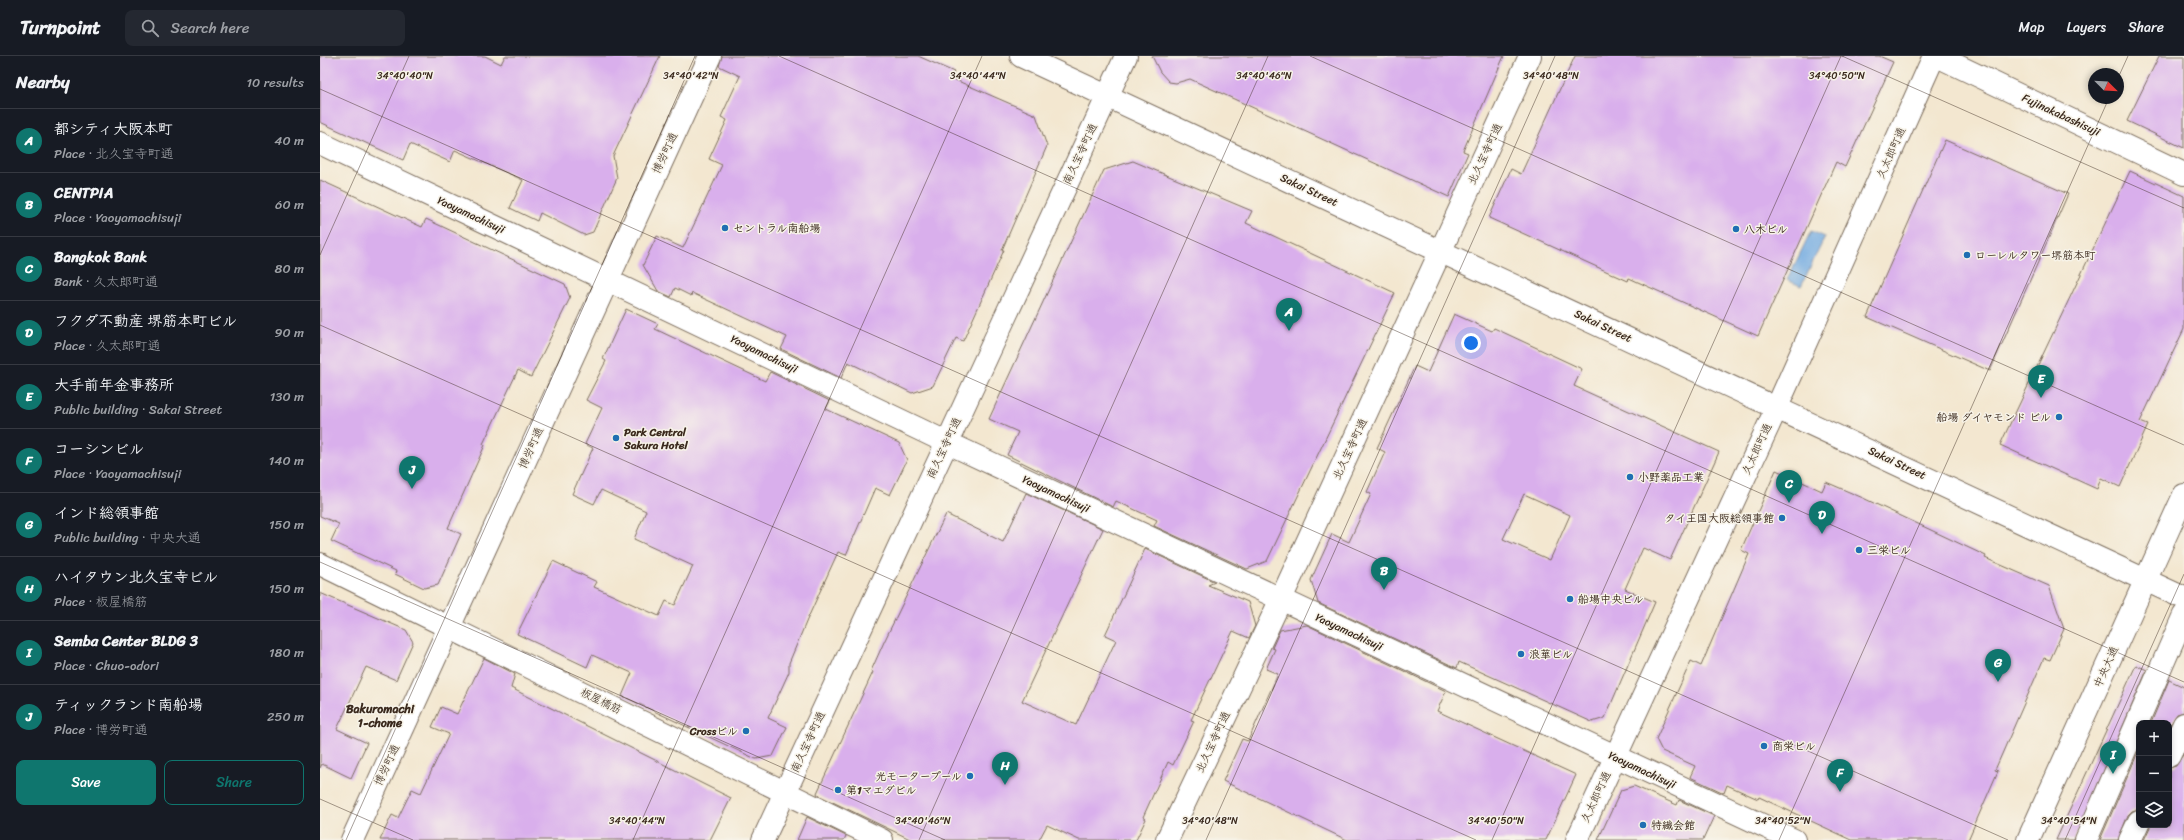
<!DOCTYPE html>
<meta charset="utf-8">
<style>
:root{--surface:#171b24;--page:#242831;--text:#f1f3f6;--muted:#9ea1a6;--line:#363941;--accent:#0f766e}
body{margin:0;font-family:Sriracha,"Klee One",sans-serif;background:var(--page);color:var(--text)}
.controls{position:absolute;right:12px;bottom:12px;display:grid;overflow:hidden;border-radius:8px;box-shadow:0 2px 6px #0003}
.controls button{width:36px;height:36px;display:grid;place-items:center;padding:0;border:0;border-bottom:1px solid var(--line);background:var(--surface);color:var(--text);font:20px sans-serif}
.compass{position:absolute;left:1768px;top:12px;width:36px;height:36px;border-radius:50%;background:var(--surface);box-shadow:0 2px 6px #0003;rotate:114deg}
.you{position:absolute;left:1151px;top:287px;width:14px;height:14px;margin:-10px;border:3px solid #fff;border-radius:50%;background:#1a73e8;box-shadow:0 0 0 6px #1a73e833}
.badge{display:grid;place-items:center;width:26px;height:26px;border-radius:50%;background:var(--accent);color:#fff;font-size:13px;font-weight:700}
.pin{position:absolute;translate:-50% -33px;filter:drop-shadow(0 1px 2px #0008)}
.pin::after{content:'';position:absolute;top:21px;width:14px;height:12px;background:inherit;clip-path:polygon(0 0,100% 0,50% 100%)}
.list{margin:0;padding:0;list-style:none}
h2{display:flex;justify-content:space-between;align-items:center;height:52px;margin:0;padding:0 16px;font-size:17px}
h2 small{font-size:13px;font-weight:400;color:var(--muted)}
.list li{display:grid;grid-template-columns:26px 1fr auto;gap:12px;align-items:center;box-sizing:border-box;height:64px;padding:0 16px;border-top:1px solid var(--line)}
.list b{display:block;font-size:15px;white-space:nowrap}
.list p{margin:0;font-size:13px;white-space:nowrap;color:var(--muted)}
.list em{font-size:13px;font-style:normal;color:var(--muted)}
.actions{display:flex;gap:8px;padding:12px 16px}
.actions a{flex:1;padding:9px 0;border:1px solid var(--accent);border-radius:8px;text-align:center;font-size:14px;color:var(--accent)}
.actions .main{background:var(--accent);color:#fff}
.icon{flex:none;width:22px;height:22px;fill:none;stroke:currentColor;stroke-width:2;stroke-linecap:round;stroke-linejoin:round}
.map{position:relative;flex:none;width:1864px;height:784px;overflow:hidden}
header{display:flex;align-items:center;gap:24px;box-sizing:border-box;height:56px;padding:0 20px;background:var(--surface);border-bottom:1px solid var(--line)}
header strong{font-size:19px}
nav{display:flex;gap:22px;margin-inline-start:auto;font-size:14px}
.search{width:280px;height:36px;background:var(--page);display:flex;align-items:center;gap:10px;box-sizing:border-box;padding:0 14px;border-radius:8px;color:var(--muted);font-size:15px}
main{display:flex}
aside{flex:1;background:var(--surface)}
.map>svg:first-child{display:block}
.water{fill:#72aae1;stroke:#566a80}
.building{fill:#d9afec;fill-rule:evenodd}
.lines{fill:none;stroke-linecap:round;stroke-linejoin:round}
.minor-casing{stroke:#7b6c5c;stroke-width:24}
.major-casing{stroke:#7b6c5c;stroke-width:24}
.highway-casing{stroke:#7b6c5c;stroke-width:24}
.minor{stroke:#fff;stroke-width:22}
.major{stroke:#fff;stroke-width:22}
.highway{stroke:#fff;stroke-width:22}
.ticks{fill:none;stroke:#3b2a1e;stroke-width:1;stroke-opacity:0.45}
.poi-dot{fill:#1f6fb2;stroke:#f7f3e8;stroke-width:1.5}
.labels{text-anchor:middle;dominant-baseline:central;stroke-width:3;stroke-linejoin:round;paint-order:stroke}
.street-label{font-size:11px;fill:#3b2a1e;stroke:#f7f3e8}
.poi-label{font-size:11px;font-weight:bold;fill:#3b2a1e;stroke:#f7f3e8;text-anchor:start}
.neighbourhood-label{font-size:12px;font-weight:bold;fill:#3b2a1e;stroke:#f7f3e8}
.ticks-label{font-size:10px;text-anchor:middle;fill:#3b2a1e;stroke:#f7f3e8;stroke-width:3;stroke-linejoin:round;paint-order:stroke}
</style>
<header>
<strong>Turnpoint</strong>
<div class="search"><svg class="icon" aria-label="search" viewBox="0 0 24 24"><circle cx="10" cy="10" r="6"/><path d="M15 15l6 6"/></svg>Search here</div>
<nav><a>Map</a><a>Layers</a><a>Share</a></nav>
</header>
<main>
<aside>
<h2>Nearby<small>10 results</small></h2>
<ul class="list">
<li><span class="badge">A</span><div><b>都シティ大阪本町</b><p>Place · 北久宝寺町通</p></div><em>40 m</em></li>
<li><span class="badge">B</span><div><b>CENTPIA</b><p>Place · Yaoyamachisuji</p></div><em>60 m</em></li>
<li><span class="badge">C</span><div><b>Bangkok Bank</b><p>Bank · 久太郎町通</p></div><em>80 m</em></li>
<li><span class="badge">D</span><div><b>フクダ不動産 堺筋本町ビル</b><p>Place · 久太郎町通</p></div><em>90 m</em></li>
<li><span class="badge">E</span><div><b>大手前年金事務所</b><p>Public building · Sakai Street</p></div><em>130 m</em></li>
<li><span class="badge">F</span><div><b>コーシンビル</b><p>Place · Yaoyamachisuji</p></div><em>140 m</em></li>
<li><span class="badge">G</span><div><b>インド総領事館</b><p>Public building · 中央大通</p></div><em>150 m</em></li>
<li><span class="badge">H</span><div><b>ハイタウン北久宝寺ビル</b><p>Place · 板屋橋筋</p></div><em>150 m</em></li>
<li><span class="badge">I</span><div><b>Semba Center BLDG 3</b><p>Place · Chuo-odori</p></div><em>180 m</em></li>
<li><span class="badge">J</span><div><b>ティックランド南船場</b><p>Place · 博労町通</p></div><em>250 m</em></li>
</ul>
<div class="actions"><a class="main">Save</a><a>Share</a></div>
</aside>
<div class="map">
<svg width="1864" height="784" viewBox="0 0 1864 784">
<rect width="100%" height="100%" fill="#f7f3e8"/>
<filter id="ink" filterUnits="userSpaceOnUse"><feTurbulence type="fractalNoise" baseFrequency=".025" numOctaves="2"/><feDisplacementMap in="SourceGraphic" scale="8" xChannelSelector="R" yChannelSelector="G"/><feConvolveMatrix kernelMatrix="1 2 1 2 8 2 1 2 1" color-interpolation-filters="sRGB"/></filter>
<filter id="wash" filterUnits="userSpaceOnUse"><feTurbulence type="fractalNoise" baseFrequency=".012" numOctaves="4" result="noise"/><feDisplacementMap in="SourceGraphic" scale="16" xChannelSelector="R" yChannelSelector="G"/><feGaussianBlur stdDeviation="0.9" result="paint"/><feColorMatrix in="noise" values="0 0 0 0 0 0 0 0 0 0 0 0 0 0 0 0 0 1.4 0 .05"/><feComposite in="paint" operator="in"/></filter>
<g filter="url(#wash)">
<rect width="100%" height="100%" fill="#f3e7d0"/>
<!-- water -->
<path class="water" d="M1491 175 1505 181 1481 230 1467 224Z"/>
<g id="blocks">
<!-- building -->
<path class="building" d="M0 0H165L181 8 185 0H340L293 100 297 122 273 176 264 179 220 157 217 165 190 152 203 124 135 94 130 106 90 88 83 104 0 66Z
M402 0H598L634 16 631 22 716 59 727 90 682 194H684L643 285 636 282 613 330 592 337 528 306 521 322 461 293 467 281 372 237 371 240 355 232 351 241 338 235 323 209 337 180 363 192 402 109 389 103 407 64 401 61 420 20 399 10Z
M832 0H1184L1143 95 1148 97 1129 141 870 23 856 27 849 26 840 16Z
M1255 0H1559L1573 6 1525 111 1516 106 1438 280 1309 222 1308 225 1169 162 1191 113 1201 118Z
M1839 0H1864V92L1807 65Z
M1625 84 1748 138 1670 315 1547 261Z
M813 105 932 155 926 167 1075 237 947 505 927 513 834 470 837 464 796 445 793 451 687 399 698 376 669 363 784 114Z
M1810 115 1864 140V273L1820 366 1828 369 1800 431 1781 422 1777 433 1680 389Z
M0 124 102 171 106 163 245 228 250 242 211 321 198 314 163 388 165 389 128 472 141 478 118 529 104 532 75 518 76 515 11 485 19 468 0 460Z
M306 253 338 268 335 273 445 325 450 316 510 345 506 353 579 387 587 404 570 439 555 432 526 499 518 496 487 564 469 607V616L448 662 467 671 453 700 436 703 302 640 312 617 272 599 267 611 197 578 233 505 277 526 274 531 339 560 346 545 355 549 373 510 314 483 326 455 281 434 274 448 252 438 273 392 265 388 282 352 266 344 286 305 283 303Z
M1134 258 1172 275 1174 272 1262 313 1254 330 1399 396 1350 504 1323 492 1305 533 1335 546 1285 662 1272 666 1139 606 1137 612 998 547 991 524 1012 478 1029 486 1051 438 1047 436 1065 396 1057 392 1095 310 1108 316ZM1204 438 1250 459 1230 504 1183 483Z
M1456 414 1502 435 1506 426 1543 442 1666 500 1665 502 1729 530 1744 573 1730 604 1724 602 1675 714 1678 715 1648 784H1532L1439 741 1438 743 1407 729 1404 737 1370 721 1375 710 1342 695 1336 683 1371 605 1381 610 1429 498 1421 494Z
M706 437 783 473 702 645 756 669 796 584 785 579 825 493 895 526 888 529 928 546 935 570 929 582 913 575 871 664 874 665 853 709 848 706 823 761 826 763 816 784H759L727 769 719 784H592L498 739 497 737 553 616 551 615 564 586 626 458 683 486Z
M0 537 86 574 93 586 76 624 46 611 17 673 47 687 31 722 2 708 0 712Z
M987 569 1126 635 1117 655 1256 719 1226 784H1027L903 725 922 683 928 685 958 618 946 613 955 593 952 592 960 574Z
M164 602 195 618 191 632 411 742 390 784H60L72 759 78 762 92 733 101 737 129 678 112 671 121 651 137 658Z
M1816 609 1827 614 1754 784H1736Z
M1849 624 1864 631V656L1857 658 1849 671V667H1831Z
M1819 694V753L1812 755 1808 759 1798 784H1780Z
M1864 697V784H1824L1831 769H1849V712L1856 710Z
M1314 730 1357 749 1359 744 1394 760 1383 784H1278L1301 734Z
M487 761 526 780 524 784H477Z"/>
</g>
</g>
<g filter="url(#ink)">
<use href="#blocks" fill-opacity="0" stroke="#7b6c5c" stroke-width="1"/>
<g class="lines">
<defs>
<path id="minor" d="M1617 0 1864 118
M0 87 626 386 1474 784
M0 508 562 784
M32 784 390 0
M443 784 806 0
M847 784 961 543 1210 0
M1257 784 1457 351 1614 0
M1708 784 1864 439"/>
<path id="major" d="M701 0 1864 542
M1766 784 1864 559"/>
<path id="highway" d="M1849 700 1864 668
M1810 784 1819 765"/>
</defs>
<!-- minor casing -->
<use href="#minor" class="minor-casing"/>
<!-- major casing -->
<use href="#major" class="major-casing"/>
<!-- highway casing -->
<use href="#highway" class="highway-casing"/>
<!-- minor -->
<use href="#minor" class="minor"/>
<!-- major -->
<use href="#major" class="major"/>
<!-- highway -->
<use href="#highway" class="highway"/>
</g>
</g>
<!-- ticks -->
<path class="ticks" d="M459 0 1864 626M990 0 1864 389M1522 0 1864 152M1798 22 1808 0M0 33 1688 784M0 199 89 0M0 269 1156 784M0 506 625 784M0 743 93 784M26 784 375 0M313 784 662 0M599 784 948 0M886 784 1235 0M1172 784 1521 0M1459 784 1789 42M1745 784 1864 518"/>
<!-- markers -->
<g class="poi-dot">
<circle cx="405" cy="172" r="4"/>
<circle cx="1416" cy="173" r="4"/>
<circle cx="1647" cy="199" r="4"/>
<circle cx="1739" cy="361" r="4"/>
<circle cx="296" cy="382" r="4"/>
<circle cx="1310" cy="421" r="4"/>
<circle cx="1462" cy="462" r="4"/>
<circle cx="1539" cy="494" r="4"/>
<circle cx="1250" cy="543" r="4"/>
<circle cx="1201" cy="598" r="4"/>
<circle cx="426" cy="675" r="4"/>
<circle cx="1444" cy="690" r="4"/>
<circle cx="650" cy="720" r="4"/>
<circle cx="518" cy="734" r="4"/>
<circle cx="1323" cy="769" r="4"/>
</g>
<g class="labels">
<!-- street labels -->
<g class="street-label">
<text transform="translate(1741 59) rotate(25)">Fujinakabashisuji</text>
<text transform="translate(345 97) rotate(-65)">博労町通</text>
<text transform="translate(1571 97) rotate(-66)">久太郎町通</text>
<text transform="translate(760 98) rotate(-65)">南久宝寺町通</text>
<text transform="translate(1165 98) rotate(-65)">北久宝寺町通</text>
<text transform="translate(989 134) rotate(25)">Sakai Street</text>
<text transform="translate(151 159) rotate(25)">Yaoyamachisuji</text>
<text transform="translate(1283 270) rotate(25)">Sakai Street</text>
<text transform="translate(444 298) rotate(26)">Yaoyamachisuji</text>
<text transform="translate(211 392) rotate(-66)">博労町通</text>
<text transform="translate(624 392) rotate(-65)">南久宝寺町通</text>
<text transform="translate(1030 393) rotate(-65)">北久宝寺町通</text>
<text transform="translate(1437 393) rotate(-65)">久太郎町通</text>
<text transform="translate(1577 407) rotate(25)">Sakai Street</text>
<text transform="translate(736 438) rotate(25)">Yaoyamachisuji</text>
<text transform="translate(1029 576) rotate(25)">Yaoyamachisuji</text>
<text transform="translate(1786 611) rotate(-66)">中央大通</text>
<text transform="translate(281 645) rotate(26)">板屋橋筋</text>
<text transform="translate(488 686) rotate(-65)">南久宝寺町通</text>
<text transform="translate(893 686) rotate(-65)">北久宝寺町通</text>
<text transform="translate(67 709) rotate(-65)">博労町通</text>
<text transform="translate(1322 714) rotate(25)">Yaoyamachisuji</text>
<text transform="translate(1276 741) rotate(-65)">久太郎町通</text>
</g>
<!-- poi labels -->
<g class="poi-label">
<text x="413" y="172">セントラル南船場</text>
<text x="1424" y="173">八木ビル</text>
<text x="1655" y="199">ローレルタワー堺筋本町</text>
<text x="1731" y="361" text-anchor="end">船場 ダイヤモンド ビル</text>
<text x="304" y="376">Park Central<tspan x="304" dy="13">Sakura Hotel</tspan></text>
<text x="1318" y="421">小野薬品工業</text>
<text x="1454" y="462" text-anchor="end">タイ王国大阪総領事館</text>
<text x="1547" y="494">三栄ビル</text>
<text x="1258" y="543">船場中央ビル</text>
<text x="1209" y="598">浪華ビル</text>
<text x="418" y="675" text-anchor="end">Crossビル</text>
<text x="1452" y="690">商栄ビル</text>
<text x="642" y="720" text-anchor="end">光モータープール</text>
<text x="526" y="734">第1マエダビル</text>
<text x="1331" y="769">特繊会館</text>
</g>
<!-- neighbourhood labels -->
<g class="neighbourhood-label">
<text x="60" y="653">Bakuromachi<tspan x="60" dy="14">1-chome</tspan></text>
</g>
</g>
<g class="ticks-label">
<text x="371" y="23">34°40'42"N</text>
<text x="658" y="23">34°40'44"N</text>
<text x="944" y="23">34°40'46"N</text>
<text x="1231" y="23">34°40'48"N</text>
<text x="1517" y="23">34°40'50"N</text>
<text x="85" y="23">34°40'40"N</text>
<text x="317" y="768">34°40'44"N</text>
<text x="603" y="768">34°40'46"N</text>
<text x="890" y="768">34°40'48"N</text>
<text x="1176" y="768">34°40'50"N</text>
<text x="1463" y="768">34°40'52"N</text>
<text x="1749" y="768">34°40'54"N</text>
</g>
</svg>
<div class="controls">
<button>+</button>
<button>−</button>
<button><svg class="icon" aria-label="layers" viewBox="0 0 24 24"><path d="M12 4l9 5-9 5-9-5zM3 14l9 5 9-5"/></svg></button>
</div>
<svg class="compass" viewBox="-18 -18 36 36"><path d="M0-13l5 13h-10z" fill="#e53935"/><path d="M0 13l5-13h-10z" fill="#9ea1a6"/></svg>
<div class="you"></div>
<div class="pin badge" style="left:969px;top:275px">A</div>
<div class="pin badge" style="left:1064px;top:534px">B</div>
<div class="pin badge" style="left:1469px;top:447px">C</div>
<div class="pin badge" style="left:1502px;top:478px">D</div>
<div class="pin badge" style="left:1721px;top:342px">E</div>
<div class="pin badge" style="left:1520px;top:736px">F</div>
<div class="pin badge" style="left:1678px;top:626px">G</div>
<div class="pin badge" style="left:685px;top:729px">H</div>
<div class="pin badge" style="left:1793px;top:718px">I</div>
<div class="pin badge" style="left:92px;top:433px">J</div>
</div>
</main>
